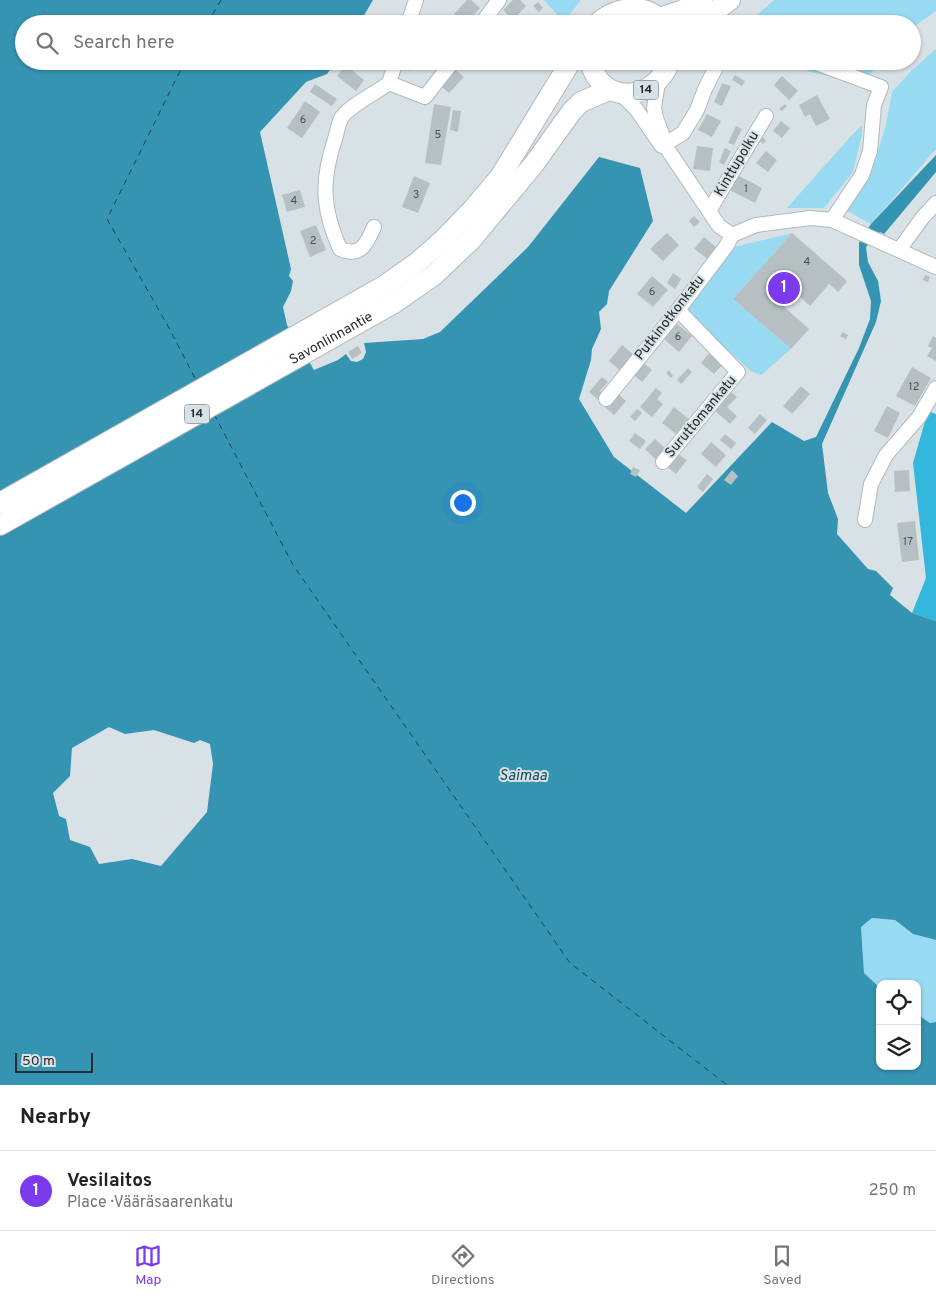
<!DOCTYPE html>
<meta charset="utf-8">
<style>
:root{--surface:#fff;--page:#f2f2f2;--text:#222;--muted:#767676;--line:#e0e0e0;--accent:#7c3aed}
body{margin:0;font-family:Overpass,sans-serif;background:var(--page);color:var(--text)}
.controls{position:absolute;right:15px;bottom:15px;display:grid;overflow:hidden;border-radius:10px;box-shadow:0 1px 4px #0004}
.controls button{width:45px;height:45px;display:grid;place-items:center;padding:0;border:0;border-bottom:1px solid var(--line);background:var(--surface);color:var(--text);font:25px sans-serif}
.scale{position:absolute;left:15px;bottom:12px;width:78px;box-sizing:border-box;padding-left:5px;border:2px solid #282b2d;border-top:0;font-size:14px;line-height:18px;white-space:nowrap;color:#282b2d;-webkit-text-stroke:4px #d8e1e5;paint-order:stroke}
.you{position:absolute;left:462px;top:502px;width:18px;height:18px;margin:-12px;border:4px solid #fff;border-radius:50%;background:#1a73e8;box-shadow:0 0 0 8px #1a73e833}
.badge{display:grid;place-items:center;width:32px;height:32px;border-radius:50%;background:var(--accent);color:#fff;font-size:16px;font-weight:700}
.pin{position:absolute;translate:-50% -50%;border:2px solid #fff;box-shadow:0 1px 5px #0006}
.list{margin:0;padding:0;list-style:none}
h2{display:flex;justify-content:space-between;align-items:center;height:65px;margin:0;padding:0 20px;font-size:21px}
h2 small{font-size:16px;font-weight:400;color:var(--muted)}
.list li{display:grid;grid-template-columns:32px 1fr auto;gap:15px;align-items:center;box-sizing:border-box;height:80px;padding:0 20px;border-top:1px solid var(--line)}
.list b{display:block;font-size:19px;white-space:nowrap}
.list p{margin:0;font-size:16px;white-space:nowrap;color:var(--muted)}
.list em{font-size:16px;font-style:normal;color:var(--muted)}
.icon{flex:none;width:28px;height:28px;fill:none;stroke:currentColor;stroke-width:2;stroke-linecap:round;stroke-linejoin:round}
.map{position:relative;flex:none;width:936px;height:1085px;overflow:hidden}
.search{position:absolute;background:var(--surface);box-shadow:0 1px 4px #0004;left:15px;right:15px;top:15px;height:55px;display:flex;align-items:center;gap:12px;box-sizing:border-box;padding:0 18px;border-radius:28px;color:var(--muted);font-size:19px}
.sheet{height:145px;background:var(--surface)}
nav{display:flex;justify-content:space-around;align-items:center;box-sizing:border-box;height:70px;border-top:1px solid var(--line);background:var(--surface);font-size:14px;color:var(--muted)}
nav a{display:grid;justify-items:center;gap:2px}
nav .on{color:var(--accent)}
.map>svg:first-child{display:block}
.green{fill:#98daf1}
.forest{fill:#33b7dd}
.water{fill:#3594b2;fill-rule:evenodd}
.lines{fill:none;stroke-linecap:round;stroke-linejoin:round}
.ferry{stroke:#134859;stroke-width:1;stroke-dasharray:6 5;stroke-linecap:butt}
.building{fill:#b6c0c3}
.minor-casing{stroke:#b0b9bd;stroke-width:16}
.highway-casing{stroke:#b0b9bd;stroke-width:22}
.minor{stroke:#fff;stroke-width:14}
.highway{stroke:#fff;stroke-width:20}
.labels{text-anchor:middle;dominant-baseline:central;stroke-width:4;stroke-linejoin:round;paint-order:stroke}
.number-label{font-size:11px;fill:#4c5052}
.shield{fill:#d8e1e5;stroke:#5d6264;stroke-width:1}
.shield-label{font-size:12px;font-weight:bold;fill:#282b2d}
.street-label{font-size:14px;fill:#282b2d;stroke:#d8e1e5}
.water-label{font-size:15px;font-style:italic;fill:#134859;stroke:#d8e1e5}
</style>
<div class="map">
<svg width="936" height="1085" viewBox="0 0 936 1085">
<rect width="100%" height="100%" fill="#d8e1e5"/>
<!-- green -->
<path class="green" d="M544 0H581L564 22Z
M774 0H936V11L912 28V24H747Z
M936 49V149L871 224 844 209 872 170 886 125 892 92 912 70Z
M768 61H880L863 85Z
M862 125V135L853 172 824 208H787L851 136Z
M792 233 733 299 791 349 761 375 751 371 692 318 687 311 689 299 734 247Z
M872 918 895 920 913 934 936 940V1022L930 1023 917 1014V984H880V988L864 973 861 926Z"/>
<!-- forest -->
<path class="forest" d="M928 411 936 414V621L912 613 926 578 913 463Z"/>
<!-- water -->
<path class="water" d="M0 0H373L359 24H24V61H336L327 74 306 82 260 132 291 269 289 276 293 281 291 291 283 307 287 325 314 370 338 360 346 354 351 361 357 362 363 359 366 352 364 343 423 339 440 332 528 247 599 157 640 168 653 221 609 291 607 304 599 312 601 329 592 349 591 360 579 399 614 457 686 513 772 422 804 441 816 437 859 348 870 319 871 301 859 265V243L871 224 936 155V172L884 234 880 232 866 247 868 262 878 281 881 301 876 322 822 444 828 493 838 519 837 534 868 569 876 571 893 588 890 595 912 613 936 621V940L913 934 895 920 872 918 861 927 864 973 880 988V1066H917V1014L930 1023 936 1022V1085H0ZM109 727 125 734 154 730 194 743 200 740 210 744 213 764 207 812 161 866 132 859 99 864 90 847 70 840 66 819 59 816 53 793 70 776 72 748Z"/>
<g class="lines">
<!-- ferry -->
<path class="ferry" d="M207 24 221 0
M185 61 107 219 169 328 197 382
M214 414 293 565 570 963 727 1085"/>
</g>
<!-- building -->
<path class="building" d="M467 0H471L480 8 465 24 454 14Z
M513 0H520L526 6 513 20 503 10Z
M538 2 543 8 539 12 533 6Z
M386 18 398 24H383Z
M402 61H410L409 63 413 64 411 71 400 68Z
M469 61H480L475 66Z
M728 61H736L731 71 725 67Z
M785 63 790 67 787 70 783 67Z
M346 65 364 80 356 91 337 76Z
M456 70 464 77 449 93 441 86Z
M735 75 745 81 742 86 732 80Z
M782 76 798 91 789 100 774 85Z
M722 83 731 86 722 106 714 102Z
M315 84 337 99 332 106 310 92Z
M817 95 830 119 816 126 810 114 805 117 799 105Z
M305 101 320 112 302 138 287 128Z
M434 104 451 107 441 165 425 163Z
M785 104 787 106 782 111 779 109Z
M453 110 461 111 458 132 450 130Z
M707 114 721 121 712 137 698 130Z
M781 121 790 128 782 138 773 131Z
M736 126 742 129 734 145 728 143Z
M759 132 766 141 763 144 755 136Z
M697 146 713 148 710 171 693 169Z
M725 148 731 151 724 165 719 162Z
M766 151 777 160 768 172 756 163Z
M737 175 762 188 755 203 730 190Z
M414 176 430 183 418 213 402 207Z
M300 190 305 207 287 212 282 195Z
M694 216 700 222 694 227 689 221Z
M316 225 326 250 310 257 300 231Z
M667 233 679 245 663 261 650 249Z
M792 233 847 281 838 292 829 284 810 306 794 291 782 305 809 329 791 349 733 299Z
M704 237 718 249 709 260 694 249Z
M673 273 681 279 675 289 667 283Z
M925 275 930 277 928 282 923 280Z
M652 276 668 290 653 307 637 294Z
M676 323 692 336 679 352 664 339Z
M843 332 848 335 846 339 840 336Z
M933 336 936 338V361L927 356 932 348 928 346Z
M622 345 635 356 622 372 609 361Z
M358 346 362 353 352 359 348 352Z
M712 350 726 361 714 374 701 363Z
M640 360 652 370 642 382 630 372Z
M912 367 931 378 915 406 896 396Z
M688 368 692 372 681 384 677 380Z
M669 370 673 376 671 378 666 373Z
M602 377 608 382 600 391 605 395 600 401 589 392Z
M801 386 810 394 792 414 783 406Z
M656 388 662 393 657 399 663 404 652 417 640 407Z
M729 390 737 397 727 407 737 416 730 424 713 409Z
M616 392 626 401 614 415 604 406Z
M887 406 900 413 888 438 874 431Z
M674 407 689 419 676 434 662 423Z
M637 409 642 413 635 421 630 417Z
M760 414 767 420 755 434 748 428Z
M635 433 646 441 640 449 629 441Z
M725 434 736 443 731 449 720 440Z
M655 439 667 450 657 461 645 449Z
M711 442 726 455 716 467 701 454Z
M675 452 687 460 676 474 665 465Z
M633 467 640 470 636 477 630 474Z
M732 470 738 476 731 485 724 480Z
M909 470 910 491 895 492 894 471Z
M707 474 713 479 703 492 697 487Z
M915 521 919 560 902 562 897 523Z"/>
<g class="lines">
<defs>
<path id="minor" d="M408 24 416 0
M481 24 499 0
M811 61 881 87 874 105 870 151 862 175 832 220
M658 82 654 108 656 118 668 150 719 226 732 235 756 225 810 218 832 220 936 267
M389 83 425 97 453 61
M620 93 636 109 661 145
M662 146 683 133 697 110 705 89 718 63
M709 211 766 116
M374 227C367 243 361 258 340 249 322 208 321 181 335 139 337 133 338 123 342 117 352 104 376 93 389 83L396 61
M899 250 923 217 936 203
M606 399 678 310 727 245 732 235
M663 462 738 372 678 310
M865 520 871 484 886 455 919 417 936 388"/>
<g id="highway">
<path d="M659 18 681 11 702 0"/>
<path d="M597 24C615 7 648 1 663 24"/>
<path d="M698 24 730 0"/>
<path d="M590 61C601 107 655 102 670 61"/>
<path d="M0 503 384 286 418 262 444 239 473 209 500 177 571 61"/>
<path id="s1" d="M0 525 394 303 433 276 471 240 534 164 572 111 581 102 609 90"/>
</g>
</defs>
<!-- minor casing -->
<use href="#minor" class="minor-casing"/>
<!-- highway casing -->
<use href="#highway" class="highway-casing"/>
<!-- minor -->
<use href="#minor" class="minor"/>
<!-- highway -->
<use href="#highway" class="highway"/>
</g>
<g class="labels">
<!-- number labels -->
<g class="number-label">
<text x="303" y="120">6</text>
<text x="438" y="135">5</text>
<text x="746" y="189">1</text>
<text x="416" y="195">3</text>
<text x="294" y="201">4</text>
<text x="313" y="241">2</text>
<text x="807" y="262">4</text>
<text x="652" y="292">6</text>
<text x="678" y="337">6</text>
<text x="914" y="387">12</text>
<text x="908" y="542">17</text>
</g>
<!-- shield labels -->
<g class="shield">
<rect x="633.5" y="80.5" width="25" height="19" rx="4"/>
<rect x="184.5" y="404.5" width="25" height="19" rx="4"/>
</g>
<g class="shield-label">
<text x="646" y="90">14</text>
<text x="197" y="414">14</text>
</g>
<!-- street labels -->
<g class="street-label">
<text transform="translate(737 164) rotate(-59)">Kinttupolku</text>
<text transform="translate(670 318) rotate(-52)">Putkinotkonkatu</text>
<text stroke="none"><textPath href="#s1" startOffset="380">Savonlinnantie</textPath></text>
<text transform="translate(701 417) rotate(-50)">Suruttomankatu</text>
</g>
<!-- water labels -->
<g class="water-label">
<text x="523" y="776">Saimaa</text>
</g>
</g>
</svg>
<div class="controls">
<button><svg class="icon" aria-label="locate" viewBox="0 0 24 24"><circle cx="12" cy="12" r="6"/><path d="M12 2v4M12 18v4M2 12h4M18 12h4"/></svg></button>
<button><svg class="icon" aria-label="layers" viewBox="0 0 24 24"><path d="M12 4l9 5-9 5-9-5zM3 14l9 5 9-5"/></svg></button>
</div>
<div class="scale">50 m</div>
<div class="you"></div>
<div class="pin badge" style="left:784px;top:288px">1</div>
<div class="search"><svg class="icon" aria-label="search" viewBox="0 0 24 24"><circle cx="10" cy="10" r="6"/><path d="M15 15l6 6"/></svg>Search here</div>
</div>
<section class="sheet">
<h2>Nearby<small></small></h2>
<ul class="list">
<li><span class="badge">1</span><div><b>Vesilaitos</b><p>Place · Vääräsaarenkatu</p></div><em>250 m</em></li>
</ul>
</section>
<nav>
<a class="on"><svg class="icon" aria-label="map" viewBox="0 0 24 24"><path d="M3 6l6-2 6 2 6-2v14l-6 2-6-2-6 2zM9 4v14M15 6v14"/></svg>Map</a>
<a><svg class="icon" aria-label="directions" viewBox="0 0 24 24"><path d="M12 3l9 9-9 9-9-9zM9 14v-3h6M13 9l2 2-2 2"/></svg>Directions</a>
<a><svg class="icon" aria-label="saved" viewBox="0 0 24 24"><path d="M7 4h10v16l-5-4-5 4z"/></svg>Saved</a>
</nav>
